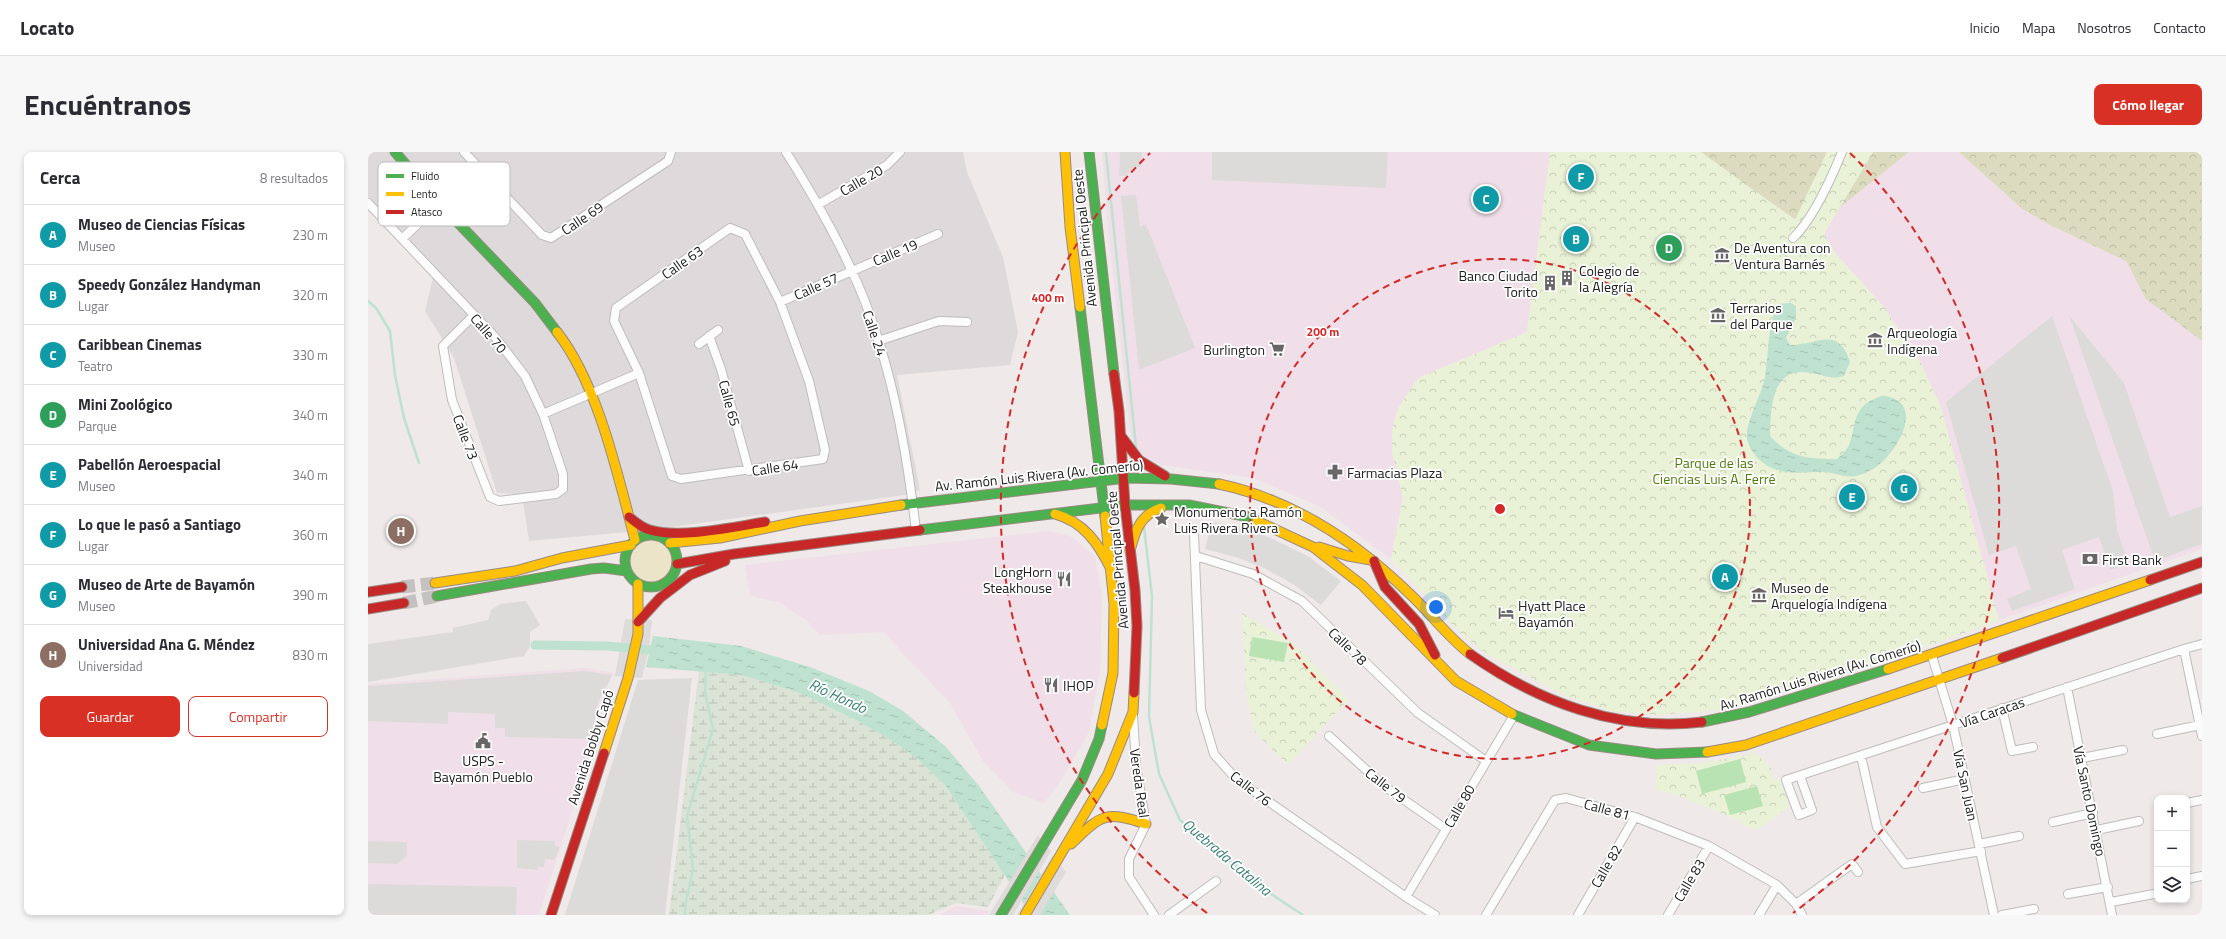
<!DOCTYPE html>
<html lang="es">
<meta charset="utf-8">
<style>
:root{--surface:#fff;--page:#f7f7f7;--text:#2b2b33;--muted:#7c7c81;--line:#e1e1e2;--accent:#d93025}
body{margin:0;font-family:"Titillium Web",sans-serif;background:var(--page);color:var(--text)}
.controls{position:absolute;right:12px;bottom:12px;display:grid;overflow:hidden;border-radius:8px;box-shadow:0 2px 6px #0003}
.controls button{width:36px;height:36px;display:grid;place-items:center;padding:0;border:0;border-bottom:1px solid var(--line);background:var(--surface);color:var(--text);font:20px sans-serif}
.you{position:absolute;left:1068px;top:455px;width:14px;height:14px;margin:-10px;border:3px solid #fff;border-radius:50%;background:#1a73e8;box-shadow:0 0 0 6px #1a73e833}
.badge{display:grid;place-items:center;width:26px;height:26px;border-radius:50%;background:var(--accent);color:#fff;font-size:13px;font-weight:700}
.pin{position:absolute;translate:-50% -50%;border:2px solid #fff;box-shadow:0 1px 4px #0006}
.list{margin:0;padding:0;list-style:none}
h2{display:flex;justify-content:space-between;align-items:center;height:52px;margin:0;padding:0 16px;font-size:17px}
h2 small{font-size:13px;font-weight:400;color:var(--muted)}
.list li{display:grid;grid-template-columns:26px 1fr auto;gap:12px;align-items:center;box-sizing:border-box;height:60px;padding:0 16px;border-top:1px solid var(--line)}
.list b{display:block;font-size:15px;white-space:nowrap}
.list p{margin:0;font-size:13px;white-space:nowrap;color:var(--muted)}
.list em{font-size:13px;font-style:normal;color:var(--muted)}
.actions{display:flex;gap:8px;padding:12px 16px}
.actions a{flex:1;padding:9px 0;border:1px solid var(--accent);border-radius:8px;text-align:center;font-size:14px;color:var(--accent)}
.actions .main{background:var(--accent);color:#fff}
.icon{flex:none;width:22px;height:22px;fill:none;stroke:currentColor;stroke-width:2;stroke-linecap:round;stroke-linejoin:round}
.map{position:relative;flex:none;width:1834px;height:763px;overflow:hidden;border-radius:8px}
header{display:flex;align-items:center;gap:24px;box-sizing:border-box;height:56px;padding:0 20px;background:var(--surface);border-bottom:1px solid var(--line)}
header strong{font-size:19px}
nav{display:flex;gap:22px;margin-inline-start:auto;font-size:14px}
.intro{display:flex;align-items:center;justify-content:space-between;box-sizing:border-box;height:96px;padding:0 24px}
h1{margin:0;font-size:28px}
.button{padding:10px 18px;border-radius:8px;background:var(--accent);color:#fff;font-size:14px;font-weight:700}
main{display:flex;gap:24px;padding:0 24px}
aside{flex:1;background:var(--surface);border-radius:8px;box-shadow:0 2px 6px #0003}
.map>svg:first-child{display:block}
.residential{fill:#dedadb}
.commercial{fill:#f0dfe8}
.religious{fill:#dddada}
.grass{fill:#ece4c9}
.forest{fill:url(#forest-crowns)}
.wetland{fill:url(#wetland-marsh)}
.park{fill:url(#park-crowns)}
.pitch{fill:#b9e3b3}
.water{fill:url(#water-ripples)}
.pier{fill:#dedbdb}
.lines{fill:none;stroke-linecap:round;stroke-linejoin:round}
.stream{stroke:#bee1d0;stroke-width:2.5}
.canal{stroke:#bee1d0;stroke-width:9}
.primary-tunnel{stroke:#c6c1c1;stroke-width:13;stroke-dasharray:13 6;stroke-linecap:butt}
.street-casing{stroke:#bfbcbc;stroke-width:10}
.fast-casing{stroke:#998a81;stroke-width:11}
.slow-casing{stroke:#998a81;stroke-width:11}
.jam-casing{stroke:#998a81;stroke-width:11}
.street{stroke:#fdfcfc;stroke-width:8}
.fast{stroke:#4caf50;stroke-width:9}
.slow{stroke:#ffc107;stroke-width:9}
.jam{stroke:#c62828;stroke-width:9}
.ring{fill:none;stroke:#d62828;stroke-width:2;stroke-dasharray:7 5}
.labels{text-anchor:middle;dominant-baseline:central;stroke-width:3.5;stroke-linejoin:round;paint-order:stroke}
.street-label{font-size:14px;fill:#202020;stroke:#fff}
.poi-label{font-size:14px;fill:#202020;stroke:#fff;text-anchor:start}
.park-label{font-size:14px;fill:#507f0e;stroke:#fff}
.water-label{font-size:15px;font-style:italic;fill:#3b8074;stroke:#fff}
.key{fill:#fff;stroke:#bcbcbc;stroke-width:1}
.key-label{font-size:11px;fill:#202020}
.centre{fill:#d62828;stroke:#fff;stroke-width:2}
.ring-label{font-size:12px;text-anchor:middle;font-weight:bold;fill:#d62828;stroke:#fff;stroke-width:3.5;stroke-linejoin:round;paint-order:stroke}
</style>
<header>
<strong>Locato</strong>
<nav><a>Inicio</a><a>Mapa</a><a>Nosotros</a><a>Contacto</a></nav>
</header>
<div class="intro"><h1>Encuéntranos</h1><a class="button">Cómo llegar</a></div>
<main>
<aside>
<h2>Cerca<small>8 resultados</small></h2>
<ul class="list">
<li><span class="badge" style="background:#0f9aa8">A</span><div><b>Museo de Ciencias Físicas</b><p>Museo</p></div><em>230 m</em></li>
<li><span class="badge" style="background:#0f9aa8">B</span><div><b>Speedy González Handyman</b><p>Lugar</p></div><em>320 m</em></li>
<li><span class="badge" style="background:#0f9aa8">C</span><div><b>Caribbean Cinemas</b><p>Teatro</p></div><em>330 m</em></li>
<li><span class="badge" style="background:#2e9e5b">D</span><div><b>Mini Zoológico</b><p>Parque</p></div><em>340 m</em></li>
<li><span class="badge" style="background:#0f9aa8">E</span><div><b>Pabellón Aeroespacial</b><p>Museo</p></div><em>340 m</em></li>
<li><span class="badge" style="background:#0f9aa8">F</span><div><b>Lo que le pasó a Santiago</b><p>Lugar</p></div><em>360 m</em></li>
<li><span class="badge" style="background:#0f9aa8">G</span><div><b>Museo de Arte de Bayamón</b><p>Museo</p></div><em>390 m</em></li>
<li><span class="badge" style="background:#8d6e63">H</span><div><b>Universidad Ana G. Méndez</b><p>Universidad</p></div><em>830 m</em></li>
</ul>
<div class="actions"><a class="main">Guardar</a><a>Compartir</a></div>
</aside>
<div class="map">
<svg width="1834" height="763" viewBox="0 0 1834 763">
<defs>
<pattern id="forest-crowns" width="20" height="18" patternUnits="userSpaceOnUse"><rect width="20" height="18" fill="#dcdbbf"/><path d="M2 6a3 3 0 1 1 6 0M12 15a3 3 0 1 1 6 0" fill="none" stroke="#bcbca4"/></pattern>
<pattern id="wetland-marsh" width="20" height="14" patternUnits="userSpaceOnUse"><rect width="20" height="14" fill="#dae3d5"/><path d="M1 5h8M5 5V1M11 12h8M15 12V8" fill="none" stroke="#bbc2b7"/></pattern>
<pattern id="park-crowns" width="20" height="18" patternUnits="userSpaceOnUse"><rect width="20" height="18" fill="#e9f2d6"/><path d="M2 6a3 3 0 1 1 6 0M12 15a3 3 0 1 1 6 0" fill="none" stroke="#c8cfb7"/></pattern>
<pattern id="water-ripples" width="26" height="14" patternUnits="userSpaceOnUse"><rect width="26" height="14" fill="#bee1d0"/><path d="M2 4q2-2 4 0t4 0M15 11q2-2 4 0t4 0" fill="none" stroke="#a3c1b2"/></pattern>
</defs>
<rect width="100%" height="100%" fill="#efe9e9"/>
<!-- residential -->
<path class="residential" d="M0 0H595L599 20 635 105 650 180 642 213 529 223 552 338 537 343 282 378 161 389 154 342 129 341 86 206 57 159 66 122 0 45Z"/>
<!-- commercial -->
<path class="commercial" d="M734 0H1182L1159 180 1050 226 1024 300 1035 346 1023 407 951 354 885 326 793 313 764 297 740 78Z
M1541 0H1591L1653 56 1680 72 1758 109 1778 147 1834 189V397L1631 468 1573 255 1551 208 1515 154 1467 101 1456 82 1471 56Z
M681 379 704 385 727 404 734 446 732 516 721 580 694 627 676 651 645 640 615 609 582 551 515 480 452 483 439 469 410 450 382 444 377 413Z
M217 516 246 521 232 550 226 570V590L171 763H0V532Z
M588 754 621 759 619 763H572Z"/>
<!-- religious -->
<path class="religious" d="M752 0H774L773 15H767L758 24H751Z
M844 0H1020L1018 36 844 28Z
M768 43 772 75 778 72 827 196 771 218 753 44Z
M1701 163 1756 231 1802 365 1834 354V392L1787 409Z
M1684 164 1745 339 1749 378 1761 412 1742 418 1731 385 1694 398 1707 437 1644 459 1639 447 1663 437 1648 394 1621 403 1578 250Z
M844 370 873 375 907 388 941 405 973 429 953 453 925 432 896 416 868 405 837 397Z
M158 449 172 473 162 480V494L156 504 0 530V492L85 480V476L120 468 123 458 132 452Z
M217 519 244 523 230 550 224 587 137 585V576H127V562L80 560V572L0 569V534Z
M324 526 297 763H197L270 528Z
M149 688 187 689V694L192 695 186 708 177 707 176 715H170V718L149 716Z
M0 689 39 690V703L30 712 0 711Z
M0 732 149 735 148 763H0Z"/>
<!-- grass -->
<path class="grass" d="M260 409a23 23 0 1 1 46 0a23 23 0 1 1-46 0Z"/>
<!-- forest -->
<path class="forest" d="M1331 0H1459L1428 68Z
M1505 0H1541L1471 56Z
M1591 0H1834V189L1778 147 1758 109 1680 72 1653 56Z"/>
<!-- wetland -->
<path class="wetland" d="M331 519 374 523 432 541 490 569 523 588 550 607 578 634 637 723 620 755 588 751 560 763H301Z"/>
<!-- park -->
<path class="park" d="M1182 0H1333L1427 68 1459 0H1505L1456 82 1467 101 1515 154 1551 208 1573 255 1631 468 1572 490 1355 558 1290 563 1243 559 1196 543 1122 504 1092 481 1023 407 1035 346 1024 300V278L1030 256 1050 226 1159 180Z
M874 461 925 491 981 547 920 613 886 579 878 540Z
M1388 601 1404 617 1402 618 1407 629 1412 627 1421 655 1388 678 1373 672 1374 670 1309 643 1288 638 1289 613 1334 611Z"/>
<!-- pitch -->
<path class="pitch" d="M884 485 920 491 916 510 881 504Z
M1372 607 1378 630 1334 642 1328 619Z
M1389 634 1395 654 1362 663 1356 643Z"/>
<!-- water -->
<path class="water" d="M1422 151 1428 154V166L1418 186 1422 193C1448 194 1470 172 1482 210L1476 224C1461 228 1457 223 1443 221 1403 213 1403 255 1402 284 1422 306 1441 307 1469 307 1472 304 1476 301 1478 298 1489 284 1481 257 1506 247 1509 246 1513 243 1517 244 1560 251 1527 304 1505 317 1479 333 1471 318 1447 320 1423 322 1400 322 1385 300 1381 294 1378 288 1379 280 1381 264 1393 243 1397 225 1401 201 1399 175 1410 152Z
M285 484 373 494 442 515 501 539 535 559 578 595 611 634 702 763H663L578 634 550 607 523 588 490 569 432 541 374 523 278 515Z"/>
<!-- pier -->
<path class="pier" d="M257 467 284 468 281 497 274 526 247 524Z
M670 683 683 699 645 763H621Z
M685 703 698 720 672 763H649Z"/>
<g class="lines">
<!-- stream -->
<path class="stream" d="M738 1 768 295
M0 149 8 156 22 179 27 223 36 266 51 311
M776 375 784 444 781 565 791 622 812 668 900 740 935 763
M317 763V754L325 718 319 664 345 577 337 540 338 518"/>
<!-- canal -->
<path class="canal" d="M167 493 238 494 282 498"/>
<!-- primary-tunnel -->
<path class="primary-tunnel" d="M34 435 67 431
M36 451 69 444"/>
<defs>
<path id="street" d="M96 0 174 83 183 86 300 9 303 0
M418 0C442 38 464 76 483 117 521 198 538 291 548 379
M0 51 127 185 157 224 175 262 195 322V337L188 342 131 349 122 345 84 248 75 194 106 163
M451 52 519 13 532 0
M362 76 377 82 412 150 441 229 457 298 455 307 313 327 304 324 271 221 246 169 248 156Z
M1425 86C1446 66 1463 27 1474 0
M34 87 109 15
M412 150 570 82
M341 184 353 217 381 319
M510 189 571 169 599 170
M331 192 350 178
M175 262 271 221
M826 382 833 558 846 602 868 627 1038 745 1067 763
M828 404 885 422 934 449 1050 561 1118 609
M1816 497 1834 584
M1564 504 1585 573 1626 763
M1699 535 1744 763
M1634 556 1644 599 1665 595
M765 563 768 614 778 672 761 707V725L786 763
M1789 582 1832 573
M961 584 1016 634 1078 677
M1493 604 1509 675 1537 712 1613 699
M1714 606 1755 598
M1432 624 1444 658 1431 663 1418 628 1816 497 1834 492
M1555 636 1597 627
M1819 651 1834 648
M1685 670 1725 661
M1729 678 1771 669
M1611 692 1651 684
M1819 727 1834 724
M1700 742 1740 735
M1038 745 1146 563
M1743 750 1786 742
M1428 752 1484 712 1490 720
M801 763 848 729
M1118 763 1187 648 1198 646 1267 665 1341 694 1409 733 1428 752 1434 763
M1210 763 1267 665
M1300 763 1341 694
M1391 763 1409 733
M1634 763 1666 757"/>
<path id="fast" d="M27 0 71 51 167 151 189 180
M721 0 746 222
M712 155 737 364
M533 353 758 326 803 327 851 332
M552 378 757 353H821L881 365 889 369
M257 409a26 26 0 1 1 52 0a26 26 0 1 1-52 0Z
M69 444 223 417 236 416 259 419
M1144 562 1221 593 1288 602 1339 600
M1334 570 1381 560 1520 517
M633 763 714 628 731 587 734 573"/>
<path id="slow" d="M697 0 702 75 712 155
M189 180C230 232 250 324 267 388
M851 332C926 348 989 390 1044 444 1064 463 1080 485 1102 502
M687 362C716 370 730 391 743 417
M889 369 945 395 994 433 1088 529 1144 562
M302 391 352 386 432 369 533 353
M951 395 980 404 1003 408
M762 399C767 379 772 363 793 356
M67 431 147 419 194 406 263 393
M1520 517 1782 428
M734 573 745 521 746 452 737 364
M1339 600 1378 593 1634 506
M236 601 260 526 270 482V432
M703 692C733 663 737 658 778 672
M657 763 740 622 765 560 766 541"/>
<path id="jam" d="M746 222 751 259 757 353 767 438 769 474 766 541
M753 284 771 308 797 324
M261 365C267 370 274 376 282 378 312 387 366 375 397 370
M1006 409 1017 435 1051 472 1067 503
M309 412 366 402 552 378
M1782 428 1834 410
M0 440 34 435
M0 457 36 451
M270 470 292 446 322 423 357 409
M1102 502C1170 550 1250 580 1334 570
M1634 506 1834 436
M183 763 236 601"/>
</defs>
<!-- street casing -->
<use href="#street" class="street-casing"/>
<!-- fast casing -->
<use href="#fast" class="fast-casing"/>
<!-- slow casing -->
<use href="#slow" class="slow-casing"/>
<!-- jam casing -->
<use href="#jam" class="jam-casing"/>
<!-- street -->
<use href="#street" class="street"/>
<!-- fast -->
<use href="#fast" class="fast"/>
<!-- slow -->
<use href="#slow" class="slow"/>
<!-- jam -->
<use href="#jam" class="jam"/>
</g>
<!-- distance rings -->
<g class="ring">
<circle cx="1132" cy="357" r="250"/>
<path d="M839 761A499 499 0 0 1 782 1M1482 1A499 499 0 0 1 1425 761"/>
</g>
<!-- icons -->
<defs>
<symbol id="museum-bare" viewBox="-9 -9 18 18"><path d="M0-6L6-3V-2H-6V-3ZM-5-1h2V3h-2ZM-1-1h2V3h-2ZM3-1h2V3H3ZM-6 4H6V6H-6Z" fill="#686666" stroke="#fff" stroke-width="2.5" paint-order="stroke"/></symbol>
<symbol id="building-bare" viewBox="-9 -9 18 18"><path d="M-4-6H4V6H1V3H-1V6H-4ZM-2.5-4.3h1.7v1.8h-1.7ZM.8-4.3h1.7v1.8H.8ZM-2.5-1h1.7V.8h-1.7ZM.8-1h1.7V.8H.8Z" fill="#686666" stroke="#fff" stroke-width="2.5" paint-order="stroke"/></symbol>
<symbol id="supermarket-bare" viewBox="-9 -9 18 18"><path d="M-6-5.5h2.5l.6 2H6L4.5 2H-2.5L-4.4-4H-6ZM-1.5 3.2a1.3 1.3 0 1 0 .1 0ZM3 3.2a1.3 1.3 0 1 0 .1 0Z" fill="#686666" stroke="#fff" stroke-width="2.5" paint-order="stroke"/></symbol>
<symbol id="pharmacy-bare" viewBox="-9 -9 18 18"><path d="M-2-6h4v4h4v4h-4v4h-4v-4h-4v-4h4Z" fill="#686666" stroke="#fff" stroke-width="2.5" paint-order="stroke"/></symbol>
<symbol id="sight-bare" viewBox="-9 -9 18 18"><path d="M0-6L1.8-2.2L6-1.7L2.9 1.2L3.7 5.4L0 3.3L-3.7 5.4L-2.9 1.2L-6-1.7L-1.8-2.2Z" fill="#686666" stroke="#fff" stroke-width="2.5" paint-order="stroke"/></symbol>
<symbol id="bank-bare" viewBox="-9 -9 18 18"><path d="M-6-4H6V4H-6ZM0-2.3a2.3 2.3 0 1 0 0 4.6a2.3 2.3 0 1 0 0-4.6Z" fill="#686666" stroke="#fff" stroke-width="2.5" paint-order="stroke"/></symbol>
<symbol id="restaurant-bare" viewBox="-9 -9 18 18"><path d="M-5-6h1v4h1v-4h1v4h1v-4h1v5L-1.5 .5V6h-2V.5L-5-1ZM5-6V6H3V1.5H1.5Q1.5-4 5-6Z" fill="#686666" stroke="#fff" stroke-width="2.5" paint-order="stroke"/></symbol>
<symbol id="hotel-bare" viewBox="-9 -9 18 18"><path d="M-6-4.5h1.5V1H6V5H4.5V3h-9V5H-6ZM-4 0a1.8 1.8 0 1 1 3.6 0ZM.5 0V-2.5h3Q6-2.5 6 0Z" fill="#686666" stroke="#fff" stroke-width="2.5" paint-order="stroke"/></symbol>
<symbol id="civic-bare" viewBox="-9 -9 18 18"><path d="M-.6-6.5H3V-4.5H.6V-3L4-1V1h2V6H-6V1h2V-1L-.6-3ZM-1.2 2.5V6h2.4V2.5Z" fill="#686666" stroke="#fff" stroke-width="2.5" paint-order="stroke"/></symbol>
</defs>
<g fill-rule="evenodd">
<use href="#museum-bare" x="1343" y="92" width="22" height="22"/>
<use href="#building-bare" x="1188" y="115" width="22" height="22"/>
<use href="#building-bare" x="1171" y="120" width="22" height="22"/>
<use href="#museum-bare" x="1339" y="152" width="22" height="22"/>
<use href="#museum-bare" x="1496" y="177" width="22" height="22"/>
<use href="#supermarket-bare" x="898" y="186" width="22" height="22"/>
<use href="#pharmacy-bare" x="956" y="309" width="22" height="22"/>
<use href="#sight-bare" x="783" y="356" width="22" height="22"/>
<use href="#bank-bare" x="1711" y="396" width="22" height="22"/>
<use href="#restaurant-bare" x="685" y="416" width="22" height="22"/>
<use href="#museum-bare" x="1380" y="432" width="22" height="22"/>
<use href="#hotel-bare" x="1127" y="450" width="22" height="22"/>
<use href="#restaurant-bare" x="672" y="522" width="22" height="22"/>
<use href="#civic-bare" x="104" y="578" width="22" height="22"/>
</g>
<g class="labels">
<!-- street labels -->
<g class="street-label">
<text transform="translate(493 28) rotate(-30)">Calle 20</text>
<text transform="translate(214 66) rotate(-34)">Calle 69</text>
<text transform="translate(716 86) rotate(-96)">Avenida Principal Oeste</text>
<text transform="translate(527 100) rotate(-23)">Calle 19</text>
<text transform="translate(314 110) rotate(-35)">Calle 63</text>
<text transform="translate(448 134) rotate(-24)">Calle 57</text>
<text transform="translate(121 181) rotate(49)">Calle 70</text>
<text transform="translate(507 181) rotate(71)">Calle 24</text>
<text transform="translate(362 251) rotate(75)">Calle 65</text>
<text transform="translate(98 285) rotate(69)">Calle 73</text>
<text transform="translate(407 315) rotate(-9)">Calle 64</text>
<text transform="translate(671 323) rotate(-6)">Av. Ramón Luis Rivera (Av. Comerío)</text>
<text transform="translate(749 408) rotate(-95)">Avenida Principal Oeste</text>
<text transform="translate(980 494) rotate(44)">Calle 78</text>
<text transform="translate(1452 523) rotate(-17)">Av. Ramón Luis Rivera (Av. Comerío)</text>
<text transform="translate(1624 560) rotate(-19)">Vía Caracas</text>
<text transform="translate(222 595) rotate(-72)">Avenida Bobby Capó</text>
<text transform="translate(772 631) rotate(82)">Vereda Real</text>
<text transform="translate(1018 633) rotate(38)">Calle 79</text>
<text transform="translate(1598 633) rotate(78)">Vía San Juan</text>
<text transform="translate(883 636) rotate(38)">Calle 76</text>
<text transform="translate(1722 649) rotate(78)">Vía Santo Domingo</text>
<text transform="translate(1091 654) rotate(-60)">Calle 80</text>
<text transform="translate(1239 657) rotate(15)">Calle 81</text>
<text transform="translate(1238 714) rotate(-60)">Calle 82</text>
<text transform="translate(1321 728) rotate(-59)">Calle 83</text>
</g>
<!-- poi labels -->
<g class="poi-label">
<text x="1366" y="95">De Aventura con<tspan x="1366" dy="16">Ventura Barnés</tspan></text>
<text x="1211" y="118">Colegio de<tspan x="1211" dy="16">la Alegría</tspan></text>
<text x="1170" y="123" text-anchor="end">Banco Ciudad<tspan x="1170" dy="16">Torito</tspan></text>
<text x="1362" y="155">Terrarios<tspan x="1362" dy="16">del Parque</tspan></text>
<text x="1519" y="180">Arqueología<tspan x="1519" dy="16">Indígena</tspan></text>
<text x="897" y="197" text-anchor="end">Burlington</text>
<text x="979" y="320">Farmacias Plaza</text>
<text x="806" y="359">Monumento a Ramón<tspan x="806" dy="16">Luis Rivera Rivera</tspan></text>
<text x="1734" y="407">First Bank</text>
<text x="684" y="419" text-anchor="end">LongHorn<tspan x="684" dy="16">Steakhouse</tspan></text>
<text x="1403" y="435">Museo de<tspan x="1403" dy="16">Arquelogía Indígena</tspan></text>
<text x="1150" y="453">Hyatt Place<tspan x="1150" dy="16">Bayamón</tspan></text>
<text x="695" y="533">IHOP</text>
<text x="115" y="608" text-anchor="middle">USPS -<tspan x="115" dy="16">Bayamón Pueblo</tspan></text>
</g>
<!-- park labels -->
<g class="park-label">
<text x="1346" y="310">Parque de las<tspan x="1346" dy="16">Ciencias Luis A. Ferré</tspan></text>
</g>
<!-- water labels -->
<g class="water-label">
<text transform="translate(470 544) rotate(25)">Río Hondo</text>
<text transform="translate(859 705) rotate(40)">Quebrada Catalina</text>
</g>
</g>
<!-- legend -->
<rect x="10" y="10" width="132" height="64" rx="6" class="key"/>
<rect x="18" y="22" width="18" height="4" fill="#4caf50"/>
<rect x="18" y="40" width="18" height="4" fill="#ffc107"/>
<rect x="18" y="58" width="18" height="4" fill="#c62828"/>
<g class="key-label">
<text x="43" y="28">Fluido</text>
<text x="43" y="46">Lento</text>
<text x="43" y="64">Atasco</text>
</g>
<circle cx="1132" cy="357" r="6" class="centre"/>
<g class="ring-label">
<text x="680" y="150">400 m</text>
<text x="955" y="184">200 m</text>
</g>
</svg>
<div class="controls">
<button>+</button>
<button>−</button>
<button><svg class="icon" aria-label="layers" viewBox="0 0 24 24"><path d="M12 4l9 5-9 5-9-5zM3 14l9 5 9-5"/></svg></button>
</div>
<div class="you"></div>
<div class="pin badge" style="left:1357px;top:425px;background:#0f9aa8">A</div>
<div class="pin badge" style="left:1208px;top:87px;background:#0f9aa8">B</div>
<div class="pin badge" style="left:1118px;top:47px;background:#0f9aa8">C</div>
<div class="pin badge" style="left:1301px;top:96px;background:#2e9e5b">D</div>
<div class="pin badge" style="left:1484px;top:345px;background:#0f9aa8">E</div>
<div class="pin badge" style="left:1213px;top:25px;background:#0f9aa8">F</div>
<div class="pin badge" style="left:1536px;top:336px;background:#0f9aa8">G</div>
<div class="pin badge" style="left:33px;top:379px;background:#8d6e63">H</div>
</div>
</main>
